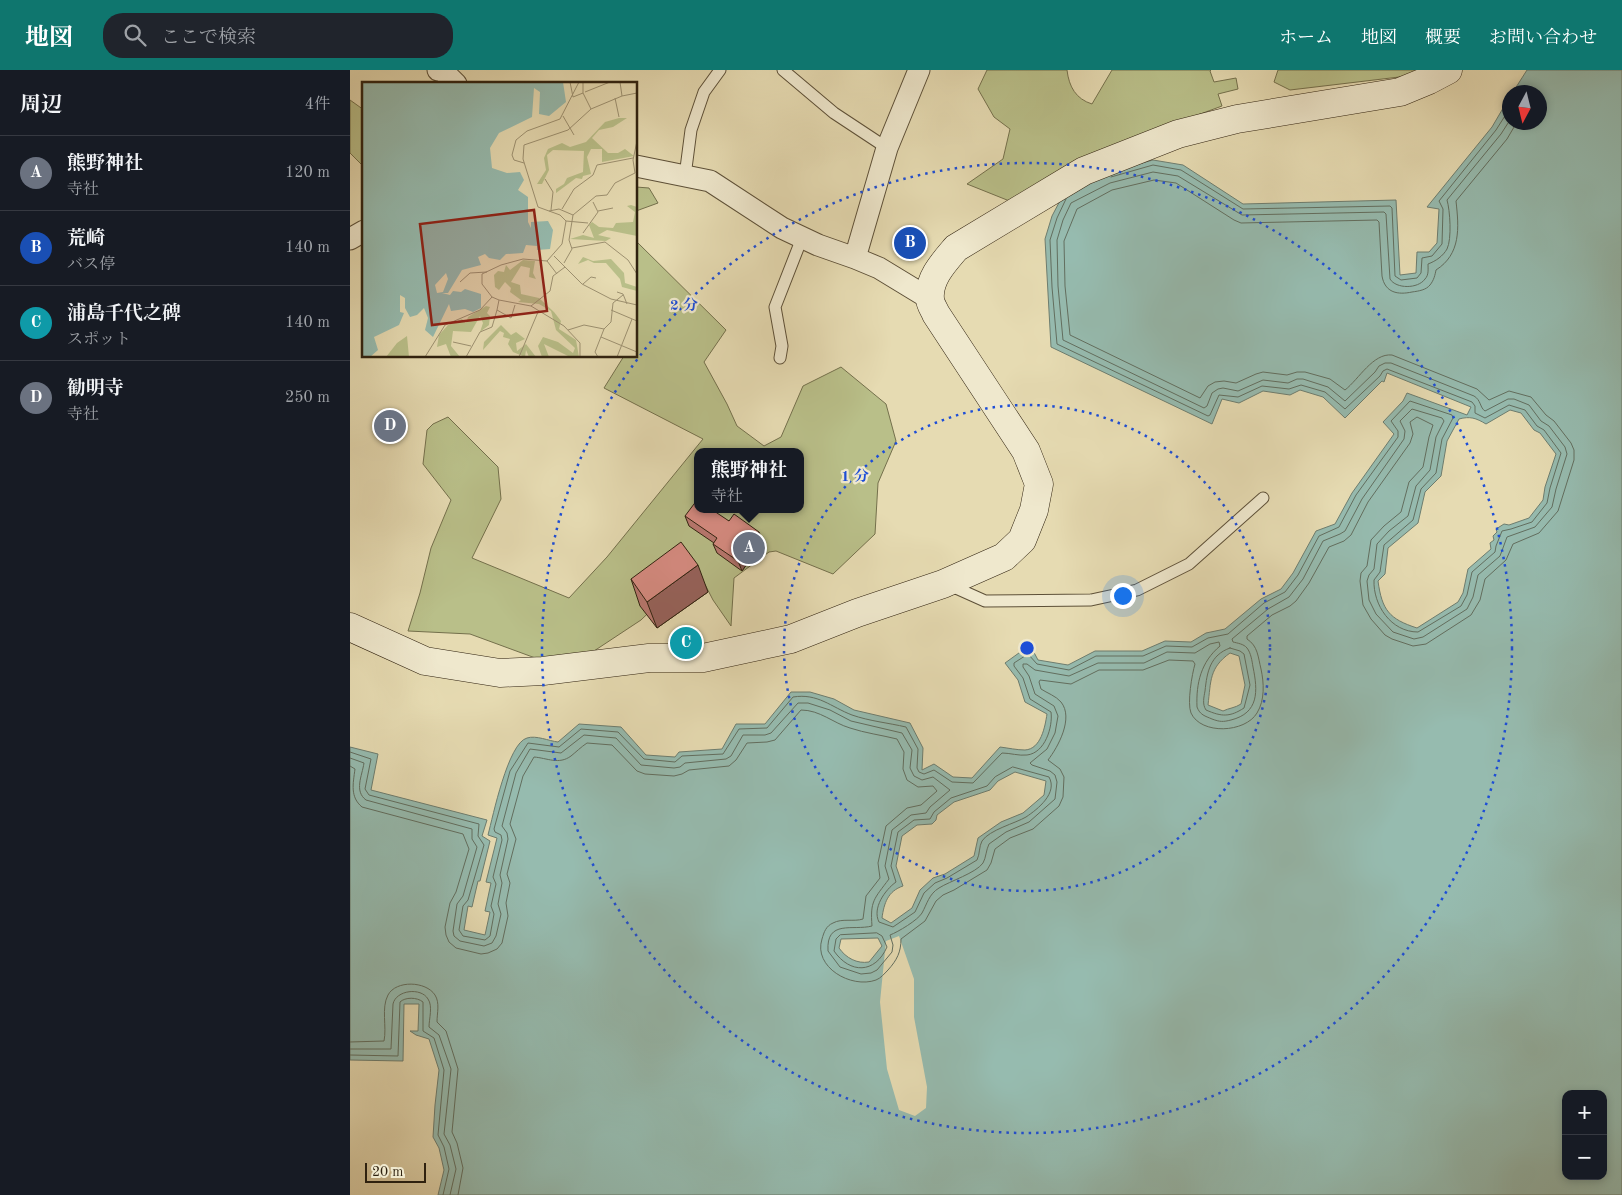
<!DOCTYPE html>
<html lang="ja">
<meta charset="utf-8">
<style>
:root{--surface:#171b24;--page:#20242c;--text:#f1f3f6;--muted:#9ea1a6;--line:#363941;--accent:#0f766e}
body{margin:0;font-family:"Old Standard TT","Noto Serif JP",serif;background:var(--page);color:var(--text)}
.controls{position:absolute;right:15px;bottom:15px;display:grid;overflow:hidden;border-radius:10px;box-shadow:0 2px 8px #0003}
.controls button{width:45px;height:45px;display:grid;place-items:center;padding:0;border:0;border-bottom:1px solid var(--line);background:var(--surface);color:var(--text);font:25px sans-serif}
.compass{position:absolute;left:1152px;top:15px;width:45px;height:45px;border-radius:50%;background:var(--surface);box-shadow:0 2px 8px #0003;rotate:187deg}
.scale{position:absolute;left:15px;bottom:12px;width:61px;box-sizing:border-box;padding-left:5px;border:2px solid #2f210f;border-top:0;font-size:14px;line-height:18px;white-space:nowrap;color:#2f210f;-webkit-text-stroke:4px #efe8cd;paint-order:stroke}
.you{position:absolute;left:772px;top:525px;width:18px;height:18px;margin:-12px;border:4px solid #fff;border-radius:50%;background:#1a73e8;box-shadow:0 0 0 8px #1a73e833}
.badge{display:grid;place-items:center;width:32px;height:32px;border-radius:50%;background:var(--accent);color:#fff;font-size:16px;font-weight:700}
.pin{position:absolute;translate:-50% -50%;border:2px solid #fff;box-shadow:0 1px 5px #0006}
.popup{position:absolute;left:344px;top:378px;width:110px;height:65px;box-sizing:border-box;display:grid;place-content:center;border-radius:10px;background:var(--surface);filter:drop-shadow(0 1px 4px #0005);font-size:16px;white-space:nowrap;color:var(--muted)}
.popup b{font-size:19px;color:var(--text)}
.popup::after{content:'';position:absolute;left:50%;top:100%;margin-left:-10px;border:10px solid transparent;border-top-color:var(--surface)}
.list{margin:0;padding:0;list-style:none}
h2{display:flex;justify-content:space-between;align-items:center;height:65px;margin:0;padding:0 20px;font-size:21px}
h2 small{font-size:16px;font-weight:400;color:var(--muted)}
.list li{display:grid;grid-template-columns:32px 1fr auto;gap:15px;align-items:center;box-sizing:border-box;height:75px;padding:0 20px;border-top:1px solid var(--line)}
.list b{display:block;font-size:19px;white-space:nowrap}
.list p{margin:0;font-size:16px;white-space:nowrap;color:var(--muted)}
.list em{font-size:16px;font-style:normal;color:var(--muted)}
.icon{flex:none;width:28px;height:28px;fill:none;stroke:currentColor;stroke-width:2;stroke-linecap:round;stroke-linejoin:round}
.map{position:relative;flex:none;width:1272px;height:1125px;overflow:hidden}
header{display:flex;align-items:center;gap:30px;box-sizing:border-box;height:70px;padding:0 25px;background:var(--accent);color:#fff}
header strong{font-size:24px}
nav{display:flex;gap:28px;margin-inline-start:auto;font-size:18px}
.search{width:350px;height:45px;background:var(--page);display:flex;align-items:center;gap:12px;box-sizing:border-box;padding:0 18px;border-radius:20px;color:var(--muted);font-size:19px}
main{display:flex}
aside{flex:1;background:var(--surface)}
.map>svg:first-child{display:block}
.green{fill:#b9bf89;stroke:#74704c;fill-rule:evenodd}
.water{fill:#96bbaf;stroke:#6d7d6f;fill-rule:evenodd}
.pier{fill:#e6dbb2}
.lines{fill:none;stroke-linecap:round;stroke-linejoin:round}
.shore{stroke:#626e5f;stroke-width:1}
.lane-casing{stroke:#5d5038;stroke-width:13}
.street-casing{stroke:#5d5038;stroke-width:23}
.secondary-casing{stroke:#2f210f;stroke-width:29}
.lane{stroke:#efe8cd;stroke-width:11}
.street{stroke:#efe8cd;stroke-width:21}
.secondary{stroke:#efe8cd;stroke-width:28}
.wall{fill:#ba7871;stroke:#2f210f}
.shaded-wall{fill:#97625c;stroke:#2f210f}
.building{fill:#d88c83;stroke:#2f210f}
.ring{fill:none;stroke:#1d4ed8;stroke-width:2.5;stroke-dasharray:2.5 5}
.inset-road{fill:none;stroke:#9d9171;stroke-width:1}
.view{fill:#8f2418;fill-opacity:0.15;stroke:#8f2418;stroke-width:2.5}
.inset-edge{fill:none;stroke:#2f210f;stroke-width:2.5}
.centre{fill:#1d4ed8;stroke:#efe8cd;stroke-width:2.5}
.ring-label{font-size:15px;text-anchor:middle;font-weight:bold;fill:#1d4ed8;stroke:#efe8cd;stroke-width:4.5;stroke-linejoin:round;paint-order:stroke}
</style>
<header>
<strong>地図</strong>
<div class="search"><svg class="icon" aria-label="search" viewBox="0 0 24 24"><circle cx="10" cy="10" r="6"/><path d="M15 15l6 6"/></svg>ここで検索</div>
<nav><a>ホーム</a><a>地図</a><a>概要</a><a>お問い合わせ</a></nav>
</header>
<main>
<aside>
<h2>周辺<small>4件</small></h2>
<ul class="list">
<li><span class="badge" style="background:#6b7280">A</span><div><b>熊野神社</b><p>寺社</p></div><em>120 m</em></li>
<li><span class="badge" style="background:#1a4fb4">B</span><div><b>荒崎</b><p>バス停</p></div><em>140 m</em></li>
<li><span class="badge" style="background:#0f9aa8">C</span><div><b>浦島千代之碑</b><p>スポット</p></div><em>140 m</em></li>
<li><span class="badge" style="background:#6b7280">D</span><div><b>勧明寺</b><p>寺社</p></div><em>250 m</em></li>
</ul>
</aside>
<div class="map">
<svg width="1272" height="1125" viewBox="0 0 1272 1125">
<rect width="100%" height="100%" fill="#e6dbb2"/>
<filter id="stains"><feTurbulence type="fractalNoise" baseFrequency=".004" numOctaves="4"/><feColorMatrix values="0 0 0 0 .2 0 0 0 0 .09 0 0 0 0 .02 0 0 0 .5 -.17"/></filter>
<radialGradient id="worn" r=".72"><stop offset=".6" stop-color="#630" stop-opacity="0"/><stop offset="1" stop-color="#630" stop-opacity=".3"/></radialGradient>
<!-- green -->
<path class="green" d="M637 0H717C719 17 726 29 742 34L762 0H861L860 1 864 12 886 8 888 19 868 24 872 36 739 85 662 132 617 114 653 89 660 59 644 47 628 19Z
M928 0H1074L1066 5 940 20 924 12Z
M0 30 14 40V97L0 83Z
M286 117 299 118 308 133 286 141Z
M286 171 376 260 354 292 377 334 387 356 414 376 431 367 453 316 491 297 536 334 546 371 528 413 525 464 483 504 426 481 419 482 384 508 381 556 363 530 346 497 291 550 244 581 188 589 120 564 58 561 70 523 81 478 101 430 73 394 77 360 83 354 98 347 148 397 151 429 122 488 219 528 257 487 353 369 254 318 274 286H286ZM348 382H450V439H348Z"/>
<!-- water -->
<path class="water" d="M1177 0H1272V1125H88L94 1100 89 1078 83 1067 85 1035 89 1000 79 969 66 965 60 961H68L69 934H54L53 991 0 990V677L28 684 21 720 137 750 132 766 140 771 130 811H128L122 837 118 836 114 860 135 865 140 842 135 841 141 813 136 812 147 768 138 765C143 746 158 673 177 668 186 665 199 671 208 672L229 654 271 657 296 685 325 687 329 682 372 679 386 654H415L441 622H460L484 629 504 640 560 653 573 678 572 700 584 694 603 707 622 708 650 677C658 678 667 680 675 680 691 679 695 657 697 644L675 632 668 610 655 593 680 575 688 590 718 595 745 581H792L815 571 841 572 856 563 875 559 911 529 931 519 943 503 966 461 985 454 1002 423 1044 364 1033 352 1053 331 1057 323 1117 345 1121 337 1037 303 1034 312 1032 311 995 348 973 327 950 320 940 325 913 321 889 333 872 329 862 354 701 277 695 169 702 146 713 125 756 103 803 90 833 95 893 134 1046 130 1050 205 1066 203 1067 182H1079L1087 173 1089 139 1077 137 1142 57 1159 28 1160 52H1190V22H1163ZM1160 340 1171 343 1184 360 1190 363 1206 384 1195 417 1193 430 1179 448 1159 455 1154 454 1146 459 1147 462 1143 466 1144 470 1140 473 1141 479 1118 499 1113 523 1108 532 1067 558C1039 549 1032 540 1028 511L1035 504 1038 478 1068 453 1075 422 1091 406 1097 371 1109 349C1120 346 1126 348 1136 354ZM880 583 889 586 895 615 891 634C885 638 879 638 873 641L858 635C861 611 859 598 880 583ZM665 702 696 711 694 725 673 743 651 752 628 768 624 786 595 804 583 808 570 820 562 838 541 853 532 848C534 833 538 821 553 816L546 796 552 766 567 755 582 754 586 750 587 745 604 732 640 720 648 711ZM528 868 532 876 519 892C507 894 496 888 489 878L491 869ZM1216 1024H1253V1106H1216Z"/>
<!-- pier -->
<path class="pier" d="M549 866 564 909V947L577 1017 576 1038 565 1046 549 1040 537 999 530 932 536 871Z"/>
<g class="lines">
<!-- shore -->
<path class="shore" d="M761 107 803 95 831 100 893 139 1040 136 1042 138 1045 206 1051 210 1067 208 1071 203 1072 188 1082 186 1092 174 1093 139 1089 131 1146 60 1160 38
M880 578 890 581 894 584 900 615 894 638C880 647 872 647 856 640 852 634 854 627 855 621 857 602 860 585 880 578Z
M0 682 21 689 15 719 19 725 129 754 128 766 134 775 118 830 113 836 109 860 113 866 135 870 140 866 144 844 141 836 146 814 143 807 152 770 151 765 145 762 144 759 160 701 178 673 209 677 231 659 268 662 294 689 325 692 332 686 373 684 389 659 417 658 443 627C468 623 481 637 502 645 519 651 539 653 556 657L568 679 567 698 569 702 574 704 584 700 602 712 623 713 652 683C660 683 669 686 677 685 695 683 703 657 701 642L680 629 673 608 664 596V593L678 584 687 594 719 600 746 586H793L816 576 842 577 858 568 878 564 914 533 935 522 948 505 969 466 989 457 1006 425 1048 367V361L1041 351 1060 331 1102 345 1103 348 1092 369 1086 403 1071 419 1063 450 1034 475 1030 502 1024 510C1023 535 1041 562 1068 562L1111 536 1117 525 1122 502 1145 482 1146 476 1152 461 1161 459 1182 452 1197 433 1200 418 1211 383 1194 360 1187 356 1175 340 1159 335 1135 348 1125 343V336L1122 332 1037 299 1033 301 1030 306 995 339 975 322 951 315 939 319 912 316 888 327 869 325 860 345 858 346 707 274 702 217 700 170 707 148 716 129
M0 688 14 693C12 706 4 721 16 730L122 759V769L127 777 113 826 107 834 103 861 104 866 110 871 134 876 142 873 146 866 151 844 148 834 152 813 150 805 158 769 157 763 152 756 166 703 180 679 211 683 234 665 266 668 291 695 324 698 330 697 335 693 376 689 381 686 393 665H415L421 663 448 633H458L480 640 501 651 552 663 562 680 560 698 564 706 572 710 583 707 600 720 580 737 576 743 561 745 542 760 535 796 539 809C524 829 520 831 522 856 503 861 476 849 478 881L490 897 511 904 521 903 527 900 542 882 543 875 540 865C548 862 568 850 572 843 577 834 579 824 589 818 600 811 626 803 633 793 636 788 636 780 639 774L656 762 679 752 705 729 707 712 705 705 700 701 682 695 680 693 697 679 705 663 708 646 704 636 685 624 679 606 673 597V594H677L685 600 719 606 748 593H794L817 582 845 583 860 574 869 572 870 576C851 592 846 613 847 637 850 645 855 646 862 649 870 652 873 652 881 650 909 643 908 621 903 597 902 591 901 583 897 578 894 574 887 573 883 572L882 569 918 539 939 527 953 509 973 471 990 464 995 461 1012 429 1054 369 1055 361 1050 351 1062 339 1092 348 1094 351 1086 367 1080 400 1066 416 1058 446 1039 461 1027 474 1024 499 1019 505 1017 511 1019 530 1026 544 1043 562 1064 569 1073 567 1117 539 1123 527 1128 505 1150 486 1157 467 1185 457 1202 437 1206 419 1217 384 1215 377 1199 356 1191 351 1179 335 1164 329H1158L1135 341C1130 338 1131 330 1124 326L1041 293H1035L1029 296 1025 302 995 331 978 317 953 309H947L938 313 913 310 888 321 873 318 868 319 862 323 857 336 854 338 713 270 708 216 707 170 713 150 721 133 760 113 803 102 828 106 892 145 1034 142 1036 144 1040 209C1046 219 1068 219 1075 209 1079 205 1078 199 1078 194 1086 191 1093 186 1097 179 1102 169 1100 140 1097 130L1151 64 1160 50
M0 696 5 699C3 714 0 727 12 737L113 764 119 779 106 822 100 833 95 857 96 865 99 872 106 878 131 884 138 883 147 879 152 873 158 846 156 833 160 813 157 804 166 769 160 754 173 706 184 687C197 688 209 695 221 686 226 682 231 677 237 673L262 675 287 701 295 704 324 706 332 704 339 700 379 696 386 690 397 673 417 672 425 670 451 640C470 640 483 653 500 658 515 663 531 665 547 669L554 682 553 699 557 710 568 717 583 716 587 721 571 735 557 738 536 756 528 793 530 808 516 826 513 849C504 852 492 848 483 853 476 856 474 862 472 869 463 897 501 919 526 910 531 908 534 904 538 900 547 890 551 882 551 869L575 851 586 831 593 825 604 820 637 800 641 793 645 779 660 768 683 759 709 736 713 727 714 707 710 699 698 690C708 677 724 648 711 632 706 626 697 623 691 619L689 612 690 610 721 614 749 600H793L819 590 843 591 845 594C842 604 837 633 841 643 851 665 895 663 907 643 915 630 914 613 911 599 908 587 908 576 897 569V566L922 545 940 536 946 531 959 513 979 477 994 471 1001 465 1018 432 1060 373 1063 364 1060 352 1067 347 1083 355 1079 367 1073 397 1059 412 1051 442 1034 456 1021 470 1017 496 1011 503 1010 511 1013 535 1021 549 1035 565 1042 569 1063 576 1076 574 1121 545 1130 530 1135 509 1156 490 1163 474 1189 463 1208 441 1224 390V380L1221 373 1204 351 1196 345 1181 327 1159 321 1139 330 1127 319 1042 285C1023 283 1009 309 995 320L980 309 955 302H947L937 305 913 302 906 304 886 313 874 311 865 312 858 316 850 328 720 265 715 216 714 171 727 139 762 120 804 110 826 113 884 150 891 153 1027 150 1029 152 1032 206C1035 223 1048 225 1062 222 1069 221 1076 220 1080 215 1084 210 1085 205 1086 200 1111 184 1109 158 1106 131L1157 69 1167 52
M663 697 699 707C708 723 688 739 676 747 666 753 639 760 632 771 629 776 630 784 627 790L597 808 585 813 574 823 565 842 543 857 529 852C522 838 535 820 546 812L541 796 548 762 564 750 580 749 584 742 601 728 637 716 645 707Z
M527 863 532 866 537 877C525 904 500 904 484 881L486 869 490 865Z
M0 972 34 971C37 957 31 938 38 925 46 910 76 911 85 925 90 933 87 943 87 952L96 961 108 999 102 1062 107 1073 113 1098 108 1125
M0 979H41L43 934C46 920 71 917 78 929 83 936 79 949 79 957L89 965 101 999 94 1064 100 1075 106 1099 100 1125
M0 985 48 986 50 932C55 927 67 927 73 932V961L84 968 94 1000 88 1065 94 1077 99 1099 93 1125"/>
<defs>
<path id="lane" d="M433 0 484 43 537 78
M335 106 341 60 354 22 370 0
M430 288 432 276 425 237 452 168
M601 511 606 518 635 531 741 530 787 520 839 494 913 428"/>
<path id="street" d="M88 0 93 1 106 14
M569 0 537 78 505 188 529 198 580 229
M286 96 360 111 432 158 468 175 505 188
M0 169 14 161"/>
<path id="secondary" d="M0 557 75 591 150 603 193 601 299 588H353L441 569 507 543 593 514 654 487 672 470 684 440 689 414 676 381 586 244C584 239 580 234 580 229 578 209 594 192 606 178L734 101 828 64 887 49 1050 22 1079 10 1098 0"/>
</defs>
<!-- lane casing -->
<use href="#lane" class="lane-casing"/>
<!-- street casing -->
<use href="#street" class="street-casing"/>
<!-- secondary casing -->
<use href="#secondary" class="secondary-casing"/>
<!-- lane -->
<use href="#lane" class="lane"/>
<!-- street -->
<use href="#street" class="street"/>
<!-- secondary -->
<use href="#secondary" class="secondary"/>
</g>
<!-- wall -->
<path class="wall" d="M335 446 379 451 413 471 392 501 367 483 363 474 364 473 339 456Z
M281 509 358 522 307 558 290 536Z"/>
<!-- shaded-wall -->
<path class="shaded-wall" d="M409 462 413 471 392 501 388 491Z
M348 495 358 522 307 558 297 532Z"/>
<!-- building -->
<path class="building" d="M347 430H348V439H361L379 451 384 444 409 462 388 491 363 474 367 468 335 446Z
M331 472 348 495 297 532 281 509Z"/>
<!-- distance rings -->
<g class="ring">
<circle cx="677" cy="578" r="243"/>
<circle cx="677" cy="578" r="485"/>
</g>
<!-- overview -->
<g transform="translate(12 12)">
<rect width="275" height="275" fill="#e6dbb2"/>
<path d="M257 36H265L251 45 237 48 230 56 246 71H256L263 67 272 74 240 80V67H229L225 75 229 92 221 94 220 97 214 96 194 111V107L202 102 205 96 221 90 222 69 191 68 185 73 187 88 180 102H175L184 88 182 76 186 67 200 61 208 65 224 60 243 40ZM269 123 275 125V154L245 148 236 153 249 156 244 159 208 157 221 153 232 156 227 143 230 140 237 145 251 146 254 141 271 140 273 130 265 124ZM221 175 231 179 249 177 262 191 263 201 275 205V209L260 205 258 197 244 181H232L226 178 216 182ZM161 178 173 179 171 191 174 197 167 195 168 186 159 184 149 200 158 203 159 212 177 216 192 230 199 239 197 247 214 258 217 275H208L182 262 187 275H180L176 264 181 255 196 260 211 271 213 266 194 248 189 229 177 222 156 220 159 218 148 210 149 206 143 200 137 208 133 205 132 193 136 189 142 190 144 183 148 188ZM124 224 128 225 125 231 128 234 127 243 118 250 121 241 118 234 109 250 91 249 89 264 98 275H89L84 262 75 265 77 253 86 243 100 237 104 241 106 235ZM139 243 149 253 154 250 163 257 154 261 155 269 164 262 174 275H167L164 268 163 275 151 270 146 262 148 257 141 255 142 251 138 249 121 268 122 260ZM45 254 47 275H24L35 261Z" fill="#b9bf89"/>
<path d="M0 0H201L204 20 187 34 177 32 178 10 172 6 170 35 137 51 128 66 130 86 145 91 158 90 162 98 156 108 166 115V140L169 146V140L186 139 191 148 188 167 175 168V164L164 163 161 171 144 172 138 178 127 176 123 172 116 175 119 183 100 188 86 211H80L88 213 91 209 99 210 103 207 119 212V226L111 230 103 227 89 229 87 222 71 255 63 248 66 236 62 226 55 233 48 235 43 226V216L38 213V230L42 231 37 243 12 255 16 268 8 275H0ZM84 191 86 197 81 210 75 211 73 203Z" fill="#96bbaf" fill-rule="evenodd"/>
<path class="inset-road" d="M208 0 211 15 221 11M221 0V11L229 27M223 10 248 0M260 14 275 11M253 16 257 35M201 34 212 53M162 81 152 78 150 73 154 58 165 49 198 37 217 0M183 97 191 110 189 128M200 127 212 107 231 93 235 83 271 76M187 129 197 127 211 133 207 158 210 167 202 181M236 129 251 126M211 133 234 114 245 113 253 101 273 91 271 78 275 59M204 139 226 141M221 151 236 130 231 120M210 166 243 160 266 178 275 192M192 174 220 202 249 217 275 223M185 179 195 192M98 200 108 191 125 190M221 202 229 195 234 196M255 210 261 212 265 222M137 218 169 224 202 244 218 261V275M169 224 188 209 191 194 203 185M135 228 149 236 153 223M249 228 275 239M206 248 222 243 242 247M239 255 275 270M91 260 109 264M63 275 83 243 118 228 130 215M104 275 118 250 130 245 135 228 137 218 130 215 120 202V192L139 183 161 177 185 179 200 162 204 139 198 133 176 125 161 77 162 63 206 48 229 27 260 14 258 0M157 275 176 230M236 275 233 270 242 247 249 240 251 221 261 213M255 275 270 237"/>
<path class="view" d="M172 128 185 229 70 243 58 142Z"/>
<rect width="275" height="275" class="inset-edge"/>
</g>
<circle cx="677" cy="578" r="8" class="centre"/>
<g class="ring-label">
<text x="334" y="240">2 分</text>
<text x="505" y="411">1 分</text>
</g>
<rect width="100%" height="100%" filter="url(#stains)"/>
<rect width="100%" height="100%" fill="url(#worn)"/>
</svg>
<div class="controls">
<button>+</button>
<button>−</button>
</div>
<svg class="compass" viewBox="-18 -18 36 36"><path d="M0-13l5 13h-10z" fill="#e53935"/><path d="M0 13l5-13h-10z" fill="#9ea1a6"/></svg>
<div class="scale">20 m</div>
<div class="you"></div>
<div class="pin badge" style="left:399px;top:478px;background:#6b7280">A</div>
<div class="popup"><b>熊野神社</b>寺社</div>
<div class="pin badge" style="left:560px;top:173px;background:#1a4fb4">B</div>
<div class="pin badge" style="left:336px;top:573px;background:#0f9aa8">C</div>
<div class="pin badge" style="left:40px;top:356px;background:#6b7280">D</div>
</div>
</main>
